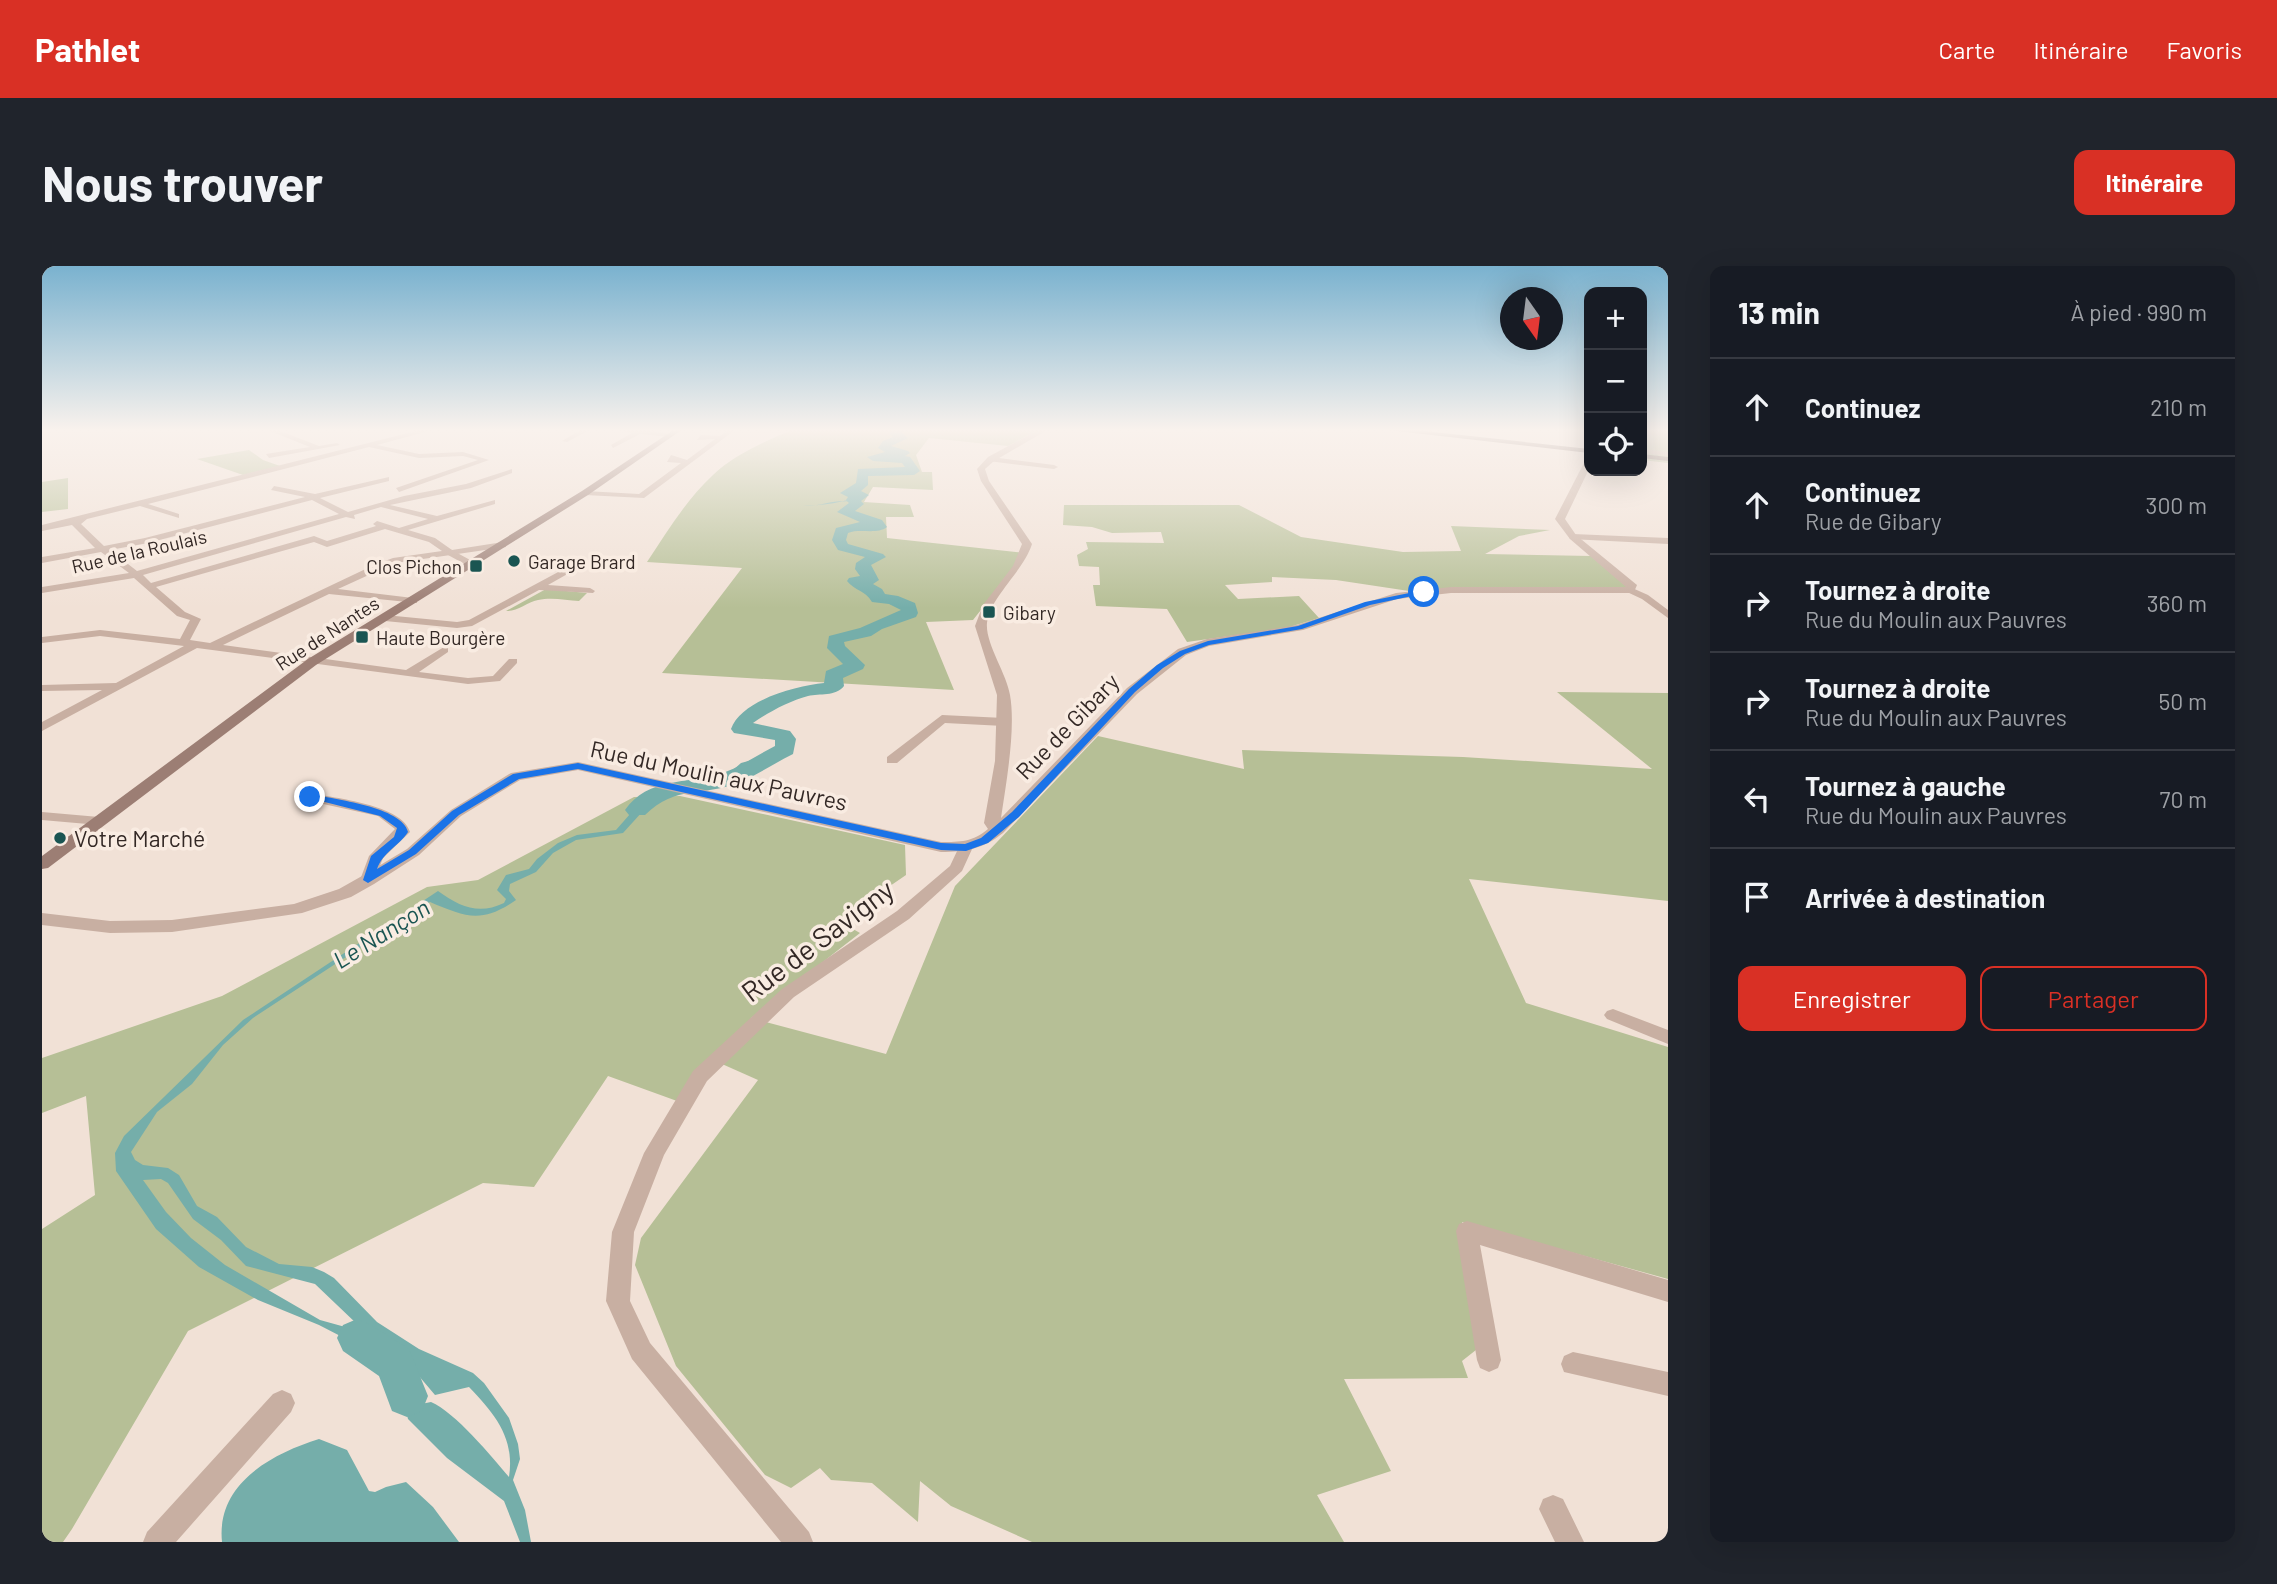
<!DOCTYPE html>
<html lang="fr">
<meta charset="utf-8">
<style>
:root{--surface:#171b24;--page:#20242c;--text:#f1f3f6;--muted:#9ea1a6;--line:#363941;--accent:#d93025}
body{margin:0;font-family:Barlow,sans-serif;background:var(--page);color:var(--text)}
.controls{position:absolute;right:21px;top:21px;display:grid;overflow:hidden;border-radius:14px;box-shadow:0 7px 28px #0002}
.controls button{width:63px;height:63px;display:grid;place-items:center;padding:0;border:0;border-bottom:2px solid var(--line);background:var(--surface);color:var(--text);font:35px sans-serif}
.compass{position:absolute;left:1458px;top:21px;width:63px;height:63px;border-radius:50%;background:var(--surface);box-shadow:0 7px 28px #0002;rotate:166deg}
.stop{position:absolute;width:21px;height:21px;margin:-16px;border:5px solid #1a73e8;border-radius:50%;background:#fff}
.stop.end{background:#1a73e8;border-color:#fff;box-shadow:0 2px 7px #0008}
.list{margin:0;padding:0;list-style:none}
h2{display:flex;justify-content:space-between;align-items:center;height:91px;margin:0;padding:0 28px;font-size:30px}
h2 small{font-size:23px;font-weight:400;color:var(--muted)}
.list li{display:grid;grid-template-columns:46px 1fr auto;gap:21px;align-items:center;box-sizing:border-box;height:98px;padding:0 28px;border-top:2px solid var(--line)}
.list b{display:block;font-size:26px;white-space:nowrap}
.list p{margin:0;font-size:23px;white-space:nowrap;color:var(--muted)}
.list em{font-size:23px;font-style:normal;color:var(--muted)}
.actions{display:flex;gap:14px;padding:21px 28px}
.actions a{flex:1;padding:16px 0;border:2px solid var(--accent);border-radius:14px;text-align:center;font-size:24px;color:var(--accent)}
.actions .main{background:var(--accent);color:#fff}
.icon{flex:none;width:38px;height:38px;fill:none;stroke:currentColor;stroke-width:2;stroke-linecap:round;stroke-linejoin:round}
.map{position:relative;flex:none;width:1626px;height:1276px;overflow:hidden;border-radius:14px}
header{display:flex;align-items:center;gap:42px;box-sizing:border-box;height:98px;padding:0 35px;background:var(--accent);color:#fff}
header strong{font-size:33px}
nav{display:flex;gap:38px;margin-inline-start:auto;font-size:24px}
.intro{display:flex;align-items:center;justify-content:space-between;box-sizing:border-box;height:168px;padding:0 42px}
h1{margin:0;font-size:49px}
.button{padding:18px 32px;border-radius:14px;background:var(--accent);color:#fff;font-size:24px;font-weight:700}
main{display:flex;gap:42px;padding:0 42px}
aside{flex:1;background:var(--surface);border-radius:14px;box-shadow:0 7px 28px #0002}
.map>svg:first-child{display:block}
.green{fill:#b6bf96}
.water{fill:#75aeaa}
.lines{fill:none;stroke-linecap:round;stroke-linejoin:round}
.river{fill:#75aeaa;fill-rule:evenodd}
.pedestrian{stroke:#c8afa2;stroke-width:6}
.minor{fill:#c8afa2;fill-rule:evenodd}
.tertiary{fill:#c8afa2;fill-rule:evenodd}
.secondary{fill:#9c7e74;fill-rule:evenodd}
.primary{fill:#755c55;fill-rule:evenodd}
.route{fill:#1a73e8}
.poi-dot{fill:#1a5552;stroke:#f9ece2;stroke-width:2.5}
.labels{text-anchor:middle;dominant-baseline:central;stroke-width:7;stroke-linejoin:round;paint-order:stroke}
.far-street-label{font-size:19px;fill:#332825;stroke:#f9ece2}
.far-poi-label{font-size:19px;fill:#332825;stroke:#f9ece2;text-anchor:start}
.street-label{font-size:23px;fill:#332825;stroke:#f9ece2}
.poi-label{font-size:23px;fill:#332825;stroke:#f9ece2;text-anchor:start}
.water-label{font-size:24px;font-style:italic;fill:#1a5552;stroke:#f9ece2}
.near-street-label{font-size:28px;fill:#332825;stroke:#f9ece2}
</style>
<header>
<strong>Pathlet</strong>
<nav><a>Carte</a><a>Itinéraire</a><a>Favoris</a></nav>
</header>
<div class="intro"><h1>Nous trouver</h1><a class="button">Itinéraire</a></div>
<main>
<div class="map">
<svg width="1626" height="1276" viewBox="0 0 1626 1276">
<rect width="100%" height="100%" fill="#f1e1d6"/>
<!-- green -->
<path class="green" d="M752 163H998L966 180 887 172 874 189 880 206H890L891 224 831 221 822 236 868 239 872 251H844L845 272 984 287 931 354 884 356 912 424 620 407 700 302 605 296C625 266 644 234 671 209 693 188 724 175 752 163Z
M1600 163H1626V197L1600 194Z
M207 184 221 194 238 200 201 209 155 193Z
M26 212V243L0 246V216Z
M1022 239H1197L1259 271 1361 286 1419 285 1409 260 1508 264 1477 270 1443 288 1549 290 1586 318 1585 323 1428 321 1367 325 1294 314 1230 311V316L1183 319 1196 333 1257 330 1277 352 1244 362 1145 376 1125 343 1054 340 1051 319H1058L1057 301 1037 300 1035 289 1046 283 1044 276 1122 277 1119 266 1070 267 1050 261 1021 259Z
M504 323 545 327 537 335C524 334 509 331 496 334 485 336 475 346 464 345Z
M1515 426 1626 427V635L1427 613 1484 737 1626 781V1013L1420 956 1439 1080 1420 1095 1426 1112 1302 1113 1349 1205 1275 1229 1302 1276H990L909 1240 878 1215 876 1256 830 1217 789 1214 778 1202 749 1222 723 1209 634 1100 593 999 599 972 716 814 680 798 635 835 566 810 492 921 441 917 146 1065 30 1263 21 1276H0V963L53 929 44 830 0 847V792L180 730 385 621 436 614 592 531 638 530 863 579 864 609 797 655 818 667 709 752 844 788 913 620 1056 470 1202 503 1200 484 1421 491 1610 503Z"/>
<!-- water -->
<path class="water" d="M852 163H857L855 168 862 171 843 180 846 184 864 185V187L833 191 835 193C848 191 859 190 871 195L874 204 868 207 823 204 822 219 806 226 823 229 812 233 816 239 804 245C814 253 832 249 840 260L812 259 801 263 799 274 801 280 823 284 839 291 823 297V304L831 313H816L817 317 835 325 838 333H853L869 340 870 346 866 350 838 357 822 367 804 368 795 373 796 382 817 399 794 408V421C785 423 775 422 766 424 747 428 713 443 701 457V463L706 465 742 467 748 473 746 482 680 515 632 519 641 515 682 512 699 497 728 489 745 471 739 468 701 465 696 460C707 445 750 423 768 421 777 421 782 423 790 420V407L810 398 792 381 790 372 805 366 821 365 836 355 867 345 868 342 850 333 837 334 833 325 820 322 810 313 827 311 820 305 819 298 834 290 798 281C787 255 818 258 834 259L833 255 802 247V244L814 238C800 230 779 241 762 240 781 239 802 237 819 229L803 227 820 219V204L871 205 868 197 856 192 827 193 834 189 862 186 845 185 841 179 859 172 852 169Z
M623 524 630 527 611 534 581 567 534 574 511 587 494 606 468 618 467 625 474 634C439 658 424 651 388 636L211 752 181 779 150 818 115 846 89 886 93 894 101 899 126 902 137 909 155 940 175 951 204 981 237 998 270 1001 282 1006 292 1012 335 1056 377 1083 431 1107 442 1117 467 1152 476 1178 478 1193 471 1214 483 1244 489 1276H478L462 1235 405 1192 366 1153 351 1099 357 1093 379 1138 389 1136C413 1146 450 1191 467 1211 473 1172 453 1148 427 1121L393 1129 360 1090 316 1059 273 1018 204 1000 179 974 151 953 126 917 119 913 101 914 124 946 149 972 183 999 278 1054 314 1064 347 1086 341 1092 277 1059 216 1034 157 1001 114 963 74 905 73 887 82 870 201 754 396 625C418 641 437 649 462 637L464 633 455 624 464 609 487 603 495 593 516 577 535 569 574 564 603 531Z
M277 1173 305 1184 327 1225 333 1226 344 1221 364 1216 391 1241 417 1276H180C174 1218 229 1188 277 1173Z"/>
<g class="lines">
<!-- river -->
<path class="river" d="M850 163H861L860 167 866 172 849 180 866 185 868 187 863 190 868 191 878 205 872 209 826 210V219L819 225 827 229 819 235 822 238 813 245 840 254 845 261C835 269 818 262 806 267L804 274 806 278 841 288 844 291 829 299 837 314 831 318 840 323 843 328 856 330 873 337 876 347 874 351 840 363 829 370 802 376 803 380 823 399 821 403 801 412 802 420C793 431 778 427 766 430 747 435 727 446 711 457L748 465 754 473 751 488C733 497 715 509 696 517 660 531 635 518 603 549H587L583 544C606 511 645 518 678 508 697 502 715 489 733 480V474L692 467 689 463C699 434 754 420 782 417L784 405 801 398 785 382 787 370 818 362 859 344 847 338 830 336C823 324 813 325 805 315L807 312 818 310 813 303 814 297 823 291 796 284 790 274 794 262 818 256 795 246 807 237 804 234 806 231 798 227 814 217 816 203 863 201 860 197 831 195 825 191 843 186 836 182 841 175 851 171 848 168Z
M315 1053 329 1059 367 1083 386 1130 380 1145 365 1151 350 1145 337 1110 301 1085 295 1072 301 1059Z"/>
<!-- pedestrian -->
<path class="pedestrian" d="M407 286 429 298"/>
<!-- minor -->
<path class="minor" d="M223 163H233L277 180 295 177 298 179 227 192 224 188 268 181Z
M382 163H394L335 179 377 188 421 186 447 194 357 226 354 222 436 194 421 190 377 192 327 181 106 238 137 248V252L98 240 45 253 39 258 62 280 103 272 263 231 229 224 232 220 273 228 347 211V215L278 232 306 246 362 230 424 218 470 203V207L429 222 348 239 395 250 453 234V238L366 264 393 272 410 284 461 276 464 277V281L353 297 296 323 371 332 375 333V337L287 328 181 379 364 404 402 381 406 382V386L377 406 426 412 451 410 467 393H475V397L458 415 426 418 155 382 0 465V456L60 424 0 425V419L74 417 142 380 58 370 0 377V371L58 364 138 373 148 354 135 350 92 312 0 327V321L87 307 59 286 0 297V291L53 282 30 259 0 265V259ZM270 234 297 248 95 305 68 284 106 277ZM339 241 386 253 357 262 335 255 331 258 334 260 285 275 272 270 109 317 101 309 304 251 313 253 312 249ZM343 263 387 276 400 285 351 292 332 299 168 377 148 374 159 353 143 346 114 321 272 276 285 281Z
M540 163H549L525 176 520 175Z
M572 163H596L632 169 629 171 598 168 571 182 569 179 590 167Z
M671 163 693 164 602 232 543 229 539 227 543 225 597 228 639 197 625 196 629 189 645 194 673 173 655 174 659 169 678 170 684 166Z
M1600 183 1626 186V190L1600 187Z
M949 191 1012 199 1016 201 1012 203 946 195Z
M1531 268 1626 272V278L1528 273 1527 271Z
M533 297 536 298V302L506 319 548 322 553 325 551 327 497 324 430 360 415 362 343 355 338 352 343 349 415 356 427 354Z
M1588 321 1606 329 1626 344V352L1600 333 1585 326 1583 324Z
M900 449 962 452 968 456 962 460 903 457 855 497H845V491Z
M268 527C292 532 361 539 368 566L341 592 331 617 326 619 318 614 327 590 353 563 336 550 263 534 261 531 263 528Z
M0 546 57 551 64 555 57 559 0 554Z
M924 577 931 581 920 605 867 653 752 731 665 815 622 889 592 966 588 1035 608 1077 767 1266 771 1276H739L590 1093 564 1035 570 966 602 887 651 805 740 723 855 645 908 600 917 581Z
M1571 743 1626 764V778L1565 753 1562 749 1565 745Z
M1425 955 1626 1014V1036L1438 979 1459 1094 1456 1102 1447 1106 1438 1102 1435 1094 1414 965 1417 958Z
M1531 1086 1626 1106V1130L1522 1106 1519 1098 1522 1090Z
M240 1124 249 1128 253 1137 249 1146 134 1276H101L105 1266 231 1128Z
M1511 1229 1521 1233 1542 1276H1513L1497 1243 1501 1233Z"/>
<!-- tertiary -->
<path class="tertiary" d="M998 163H1007L952 195 943 203 947 215 990 278C981 306 948 331 945 357 943 377 965 408 968 429 974 463 964 518 959 552L1085 422 1136 383 1165 373 1255 359 1354 327 1409 321H1584L1528 273 1513 253 1544 193H1547V203L1523 253 1534 269 1595 319 1592 326 1588 327H1409L1355 333 1261 364 1167 380 1144 389 1095 428 961 567C941 583 924 586 899 586L536 504 478 514 419 550 377 589 332 618 309 631 260 647 130 666 68 667 0 659V647L68 655 130 654 252 638 297 623 320 610 365 583 409 544 469 507 536 496 899 576C918 576 931 576 946 563L942 557 953 495 955 429 933 360 941 339 971 300 980 278 939 215 935 203 946 191Z"/>
<!-- secondary -->
<path class="secondary" d="M633 163H641L546 229 274 399 6 602 0 603V590L266 393 540 225Z"/>
<!-- primary -->
<path class="primary" d="M1337 163H1364L1547 183V187Z
M1600 188 1626 191V195L1600 192Z"/>
</g>
<!-- sky -->
<linearGradient id="sky" x2="0" y2="1"><stop stop-color="#7ab2cf"/><stop offset="0.48" stop-color="#f9f2ed"/><stop offset="1" stop-color="#f9f2ed" stop-opacity="0"/></linearGradient>
<rect width="1626" height="342" fill="url(#sky)"/>
<!-- route -->
<path class="route" d="M1382 324 1384 327 1328 339 1260 363 1167 379 1143 388 1121 402 1093 426 977 551 946 577 924 585 899 584 536 503 477 513 417 549 374 588 326 617 321 614 329 590 352 571 355 562 338 550 263 531 268 528C291 533 361 541 366 566 356 581 341 586 335 603L367 584 410 545 471 508 536 497 899 577 923 578 939 572 970 546 1087 423 1115 399 1138 385 1166 375 1256 360 1323 336Z"/>
<!-- markers -->
<g class="poi-dot">
<circle cx="472" cy="295" r="7"/>
<rect x="427" y="293" width="14" height="14" rx="3.5"/>
<rect x="940" y="339" width="14" height="14" rx="3.5"/>
<rect x="313" y="364" width="14" height="14" rx="3.5"/>
<circle cx="18" cy="572" r="7"/>
</g>
<g class="labels">
<!-- far-street labels -->
<g class="far-street-label">
<text transform="translate(97 285) rotate(-13)">Rue de la Roulais</text>
<text transform="translate(285 367) rotate(-33)">Rue de Nantes</text>
</g>
<!-- far-poi labels -->
<g class="far-poi-label">
<text x="486" y="295">Garage Brard</text>
<text x="420" y="300" text-anchor="end">Clos Pichon</text>
<text x="961" y="346">Gibary</text>
<text x="334" y="371">Haute Bourgère</text>
</g>
<!-- street labels -->
<g class="street-label">
<text transform="translate(1025 460) rotate(-46)">Rue de Gibary</text>
<text transform="translate(677 509) rotate(12)">Rue du Moulin aux Pauvres</text>
</g>
<!-- poi labels -->
<g class="poi-label">
<text x="32" y="572">Votre Marché</text>
</g>
<!-- water labels -->
<g class="water-label">
<text transform="translate(339 667) rotate(-32)">Le Nançon</text>
</g>
<!-- near-street labels -->
<g class="near-street-label">
<text transform="translate(775 674) rotate(-37)">Rue de Savigny</text>
</g>
</g>
</svg>
<div class="controls">
<button>+</button>
<button>−</button>
<button><svg class="icon" aria-label="locate" viewBox="0 0 24 24"><circle cx="12" cy="12" r="6"/><path d="M12 2v4M12 18v4M2 12h4M18 12h4"/></svg></button>
</div>
<svg class="compass" viewBox="-18 -18 36 36"><path d="M0-13l5 13h-10z" fill="#e53935"/><path d="M0 13l5-13h-10z" fill="#9ea1a6"/></svg>
<div class="stop" style="left:1382px;top:326px"></div>
<div class="stop end" style="left:268px;top:531px"></div>
</div>
<aside>
<h2>13 min<small>À pied · 990 m</small></h2>
<ul class="list">
<li><svg class="icon" aria-label="ahead" viewBox="0 0 24 24"><path d="M12 20V5M6 11l6-6 6 6"/></svg><div><b>Continuez</b></div><em>210 m</em></li>
<li><svg class="icon" aria-label="ahead" viewBox="0 0 24 24"><path d="M12 20V5M6 11l6-6 6 6"/></svg><div><b>Continuez</b><p>Rue de Gibary</p></div><em>300 m</em></li>
<li><svg class="icon" aria-label="right" viewBox="0 0 24 24"><path d="M7 20v-9h11M14 6l5 5-5 5"/></svg><div><b>Tournez à droite</b><p>Rue du Moulin aux Pauvres</p></div><em>360 m</em></li>
<li><svg class="icon" aria-label="right" viewBox="0 0 24 24"><path d="M7 20v-9h11M14 6l5 5-5 5"/></svg><div><b>Tournez à droite</b><p>Rue du Moulin aux Pauvres</p></div><em>50 m</em></li>
<li><svg class="icon" aria-label="left" viewBox="0 0 24 24"><path d="M17 20v-9H6M10 6l-5 5 5 5"/></svg><div><b>Tournez à gauche</b><p>Rue du Moulin aux Pauvres</p></div><em>70 m</em></li>
<li><svg class="icon" aria-label="arrive" viewBox="0 0 24 24"><path d="M6 21V4h12l-3 4 3 4H6"/></svg><div><b>Arrivée à destination</b></div></li>
</ul>
<div class="actions"><a class="main">Enregistrer</a><a>Partager</a></div>
</aside>
</main>
